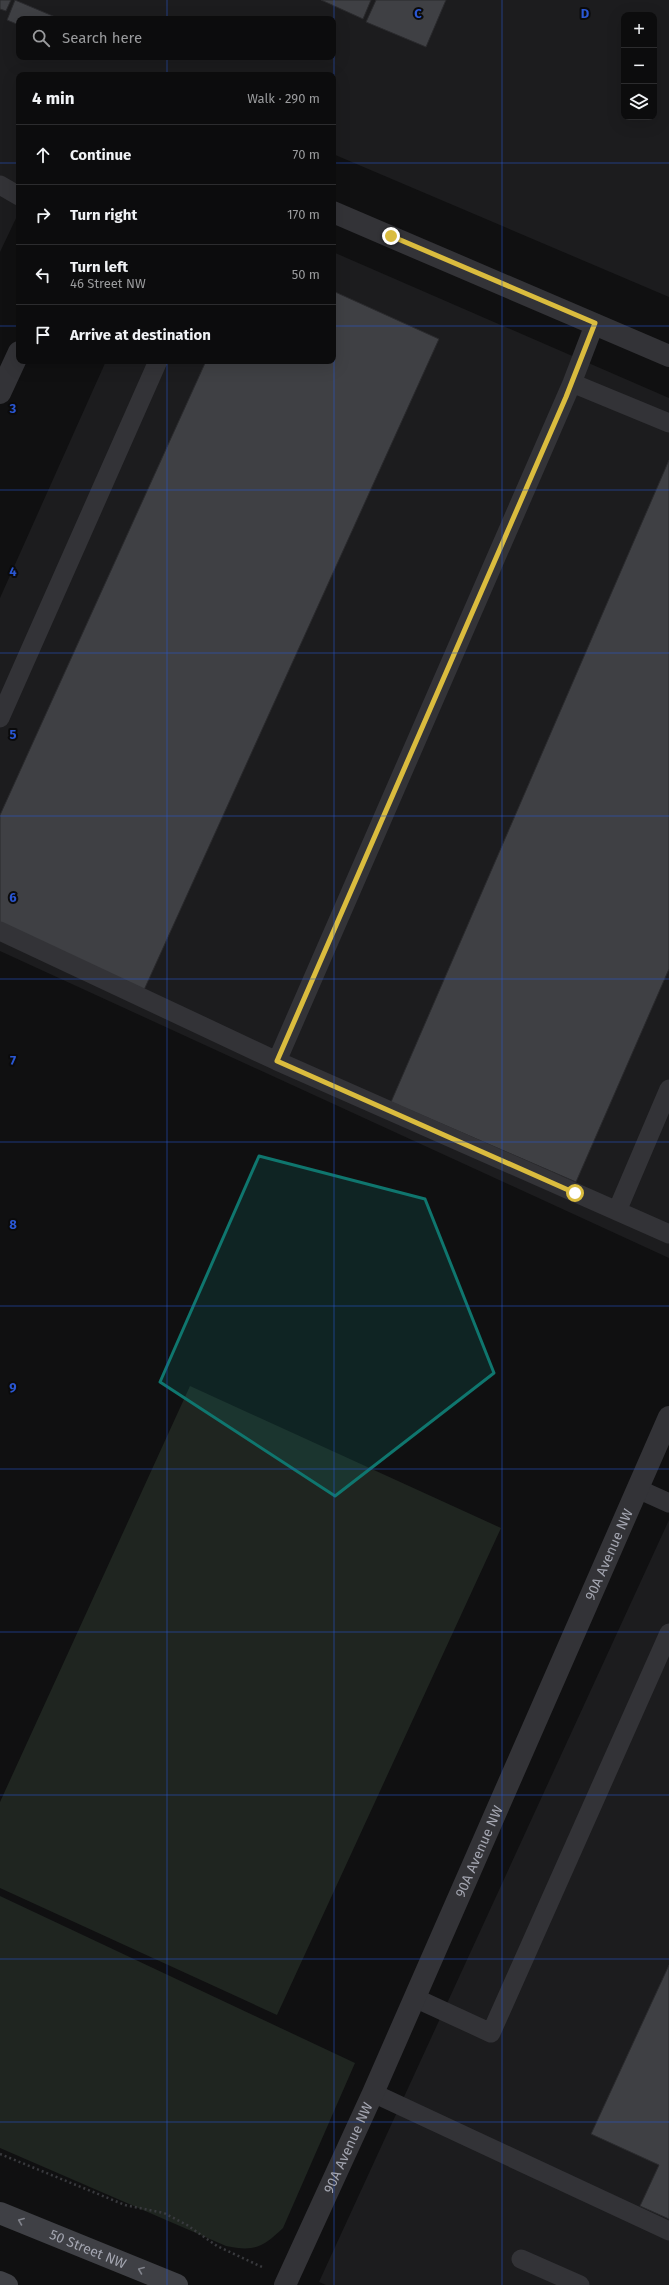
<!DOCTYPE html>
<meta charset="utf-8">
<style>
:root{--surface:#0c0c0d;--page:#151516;--text:#f1f3f6;--muted:#9a9b9d;--line:#2c2c2e}
body{margin:0;font-family:"Fira Sans",sans-serif;background:var(--page);color:var(--text)}
.controls{position:absolute;right:12px;top:12px;display:grid;overflow:hidden;border-radius:8px;box-shadow:0 4px 16px #0002}
.controls button{width:36px;height:36px;display:grid;place-items:center;padding:0;border:0;border-bottom:1px solid var(--line);background:var(--surface);color:var(--text);font:20px sans-serif}
.stop{position:absolute;width:12px;height:12px;margin:-9px;border:3px solid #dabc3e;border-radius:50%;background:#fff}
.stop.end{background:#dabc3e;border-color:#fff;box-shadow:0 1px 4px #0008}
.list{margin:0;padding:0;list-style:none}
h2{display:flex;justify-content:space-between;align-items:center;height:52px;margin:0;padding:0 16px;font-size:17px}
h2 small{font-size:13px;font-weight:400;color:var(--muted)}
.list li{display:grid;grid-template-columns:26px 1fr auto;gap:12px;align-items:center;box-sizing:border-box;height:60px;padding:0 16px;border-top:1px solid var(--line)}
.list b{display:block;font-size:15px;white-space:nowrap}
.list p{margin:0;font-size:13px;white-space:nowrap;color:var(--muted)}
.list em{font-size:13px;font-style:normal;color:var(--muted)}
.icon{flex:none;width:22px;height:22px;fill:none;stroke:currentColor;stroke-width:2;stroke-linecap:round;stroke-linejoin:round}
.map{position:relative;flex:none;width:669px;height:2285px;overflow:hidden}
.search{position:absolute;background:var(--surface);box-shadow:0 4px 16px #0002;left:16px;top:16px;width:320px;height:44px;display:flex;align-items:center;gap:10px;box-sizing:border-box;padding:0 14px;border-radius:8px;color:var(--muted);font-size:15px}
.panel{position:absolute;background:var(--surface);box-shadow:0 4px 16px #0002;left:16px;top:72px;width:320px;height:292px;border-radius:8px}
.map>svg:first-child{display:block}
.built{fill:#1c1c1e;fill-rule:evenodd}
.green{fill:#1f2520}
.building{fill:#3f4044;stroke:#2a2a2d}
.lines{fill:none;stroke-linecap:round;stroke-linejoin:round}
.path{stroke:#393a3e;stroke-width:2.5;stroke-dasharray:2 3;stroke-linecap:butt}
.service{stroke:#333337;stroke-width:19}
.minor{stroke:#333337;stroke-width:22}
.secondary{stroke:#3f4045;stroke-width:22}
.oneway{stroke:#80828b}
.route{stroke:#dabc3e;stroke-width:5}
.marked{fill:#0f766e;fill-opacity:0.2;stroke:#0f766e;stroke-width:3;stroke-linejoin:round}
.grid{fill:none;stroke:#2a57d4;stroke-width:1;stroke-opacity:0.55}
.labels{text-anchor:middle;dominant-baseline:central;stroke-width:4;stroke-linejoin:round;paint-order:stroke}
.street-label{font-size:14px;fill:#a3a5b0;stroke:#0b0b0c}
.grid-label{font-size:13px;text-anchor:middle;font-weight:bold;fill:#2a57d4;stroke:#0b0b0c;stroke-width:4;stroke-linejoin:round;paint-order:stroke}
</style>
<div class="map">
<svg width="669" height="2285" viewBox="0 0 669 2285">
<rect width="100%" height="100%" fill="#101011"/>
<!-- built -->
<path class="built" d="M0 0H669V297L333 154V75H19V212L0 252ZM624 15H654V117H624ZM19 19H333V57H19Z
M333 252 669 398V1258L0 951V598L106 361H333Z
M669 1520V2285H326L319 2282Z"/>
<!-- green -->
<path class="green" d="M190 1386 501 1528 277 2015 0 1888V1802Z
M0 1896 355 2063 283 2228C263 2247 255 2252 226 2246L0 2148Z"/>
<!-- building -->
<path class="building" d="M0 0H11L6 11 0 9Z
M15 0 60 19H19V25L7 20Z
M321 0H371L363 19Z
M376 0H446L426 47 366 22Z
M333 291 439 339 144 990 0 924V815L206 361H333Z
M669 460V969L576 1182 391 1102Z
M669 1965V2219L640 2206 659 2165 591 2134Z"/>
<g class="lines">
<!-- path -->
<path class="path" d="M0 2154 125 2205 164 2213 187 2225 217 2246 262 2267"/>
<!-- service -->
<path class="service" d="M0 185 19 196
M572 383 669 423
M0 718 158 361
M0 931 277 1061 669 1234
M277 1061 572 383 595 323
M617 1211 669 1089
M638 1489 669 1503
M415 1998 491 2033 669 1633
M373 2093 669 2231
M521 2259 580 2285"/>
<!-- minor -->
<g class="minor">
<path d="M333 212 669 356"/>
<path d="M0 393 19 352"/>
<path id="s1" d="M285 2285 373 2093 669 1417"/>
</g>
<!-- secondary -->
<g class="secondary">
<path id="s2" d="M0 2213 177 2285"/>
<path d="M0 2282 7 2285"/>
</g>
</g>
<!-- one-way arrows -->
<defs><path id="oneway-chevron" d="M-2-3.5L2.5 0L-2 3.5" fill="none" stroke-width="1.6" stroke-linecap="round" stroke-linejoin="round"/></defs>
<g class="oneway">
<use href="#oneway-chevron" transform="translate(21 2221) rotate(-158)"/>
<use href="#oneway-chevron" transform="translate(141 2270) rotate(-158)"/>
</g>
<g class="lines">
<!-- route -->
<path class="route" d="M391 236 595 323 566 397 277 1061 575 1193"/>
</g>
<!-- marked area -->
<path class="marked" d="M259 1156 425 1199 494 1373 335 1496 160 1382Z"/>
<!-- grid -->
<path class="grid" d="M167 0V19M334 0V2285M502 0V2285M167 57V75M0 163H19M333 163H669M0 326H19M333 326H669M167 361V2285M0 490H669M0 653H669M0 816H669M0 979H669M0 1142H669M0 1306H669M0 1469H669M0 1632H669M0 1795H669M0 1959H669M0 2122H669"/>
<g class="labels">
<!-- street labels -->
<g class="street-label">
<text stroke="none"><textPath href="#s1" startOffset="799">90A Avenue NW</textPath></text>
<text stroke="none"><textPath href="#s1" startOffset="475">90A Avenue NW</textPath></text>
<text stroke="none"><textPath href="#s1" startOffset="151">90A Avenue NW</textPath></text>
<text stroke="none"><textPath href="#s2" startOffset="95">50 Street NW</textPath></text>
</g>
</g>
<g class="grid-label">
<text x="418" y="18">C</text>
<text x="585" y="18">D</text>
<text x="13" y="413">3</text>
<text x="13" y="576">4</text>
<text x="13" y="739">5</text>
<text x="13" y="902">6</text>
<text x="13" y="1065">7</text>
<text x="13" y="1229">8</text>
<text x="13" y="1392">9</text>
</g>
</svg>
<div class="controls">
<button>+</button>
<button>−</button>
<button><svg class="icon" aria-label="layers" viewBox="0 0 24 24"><path d="M12 4l9 5-9 5-9-5zM3 14l9 5 9-5"/></svg></button>
</div>
<div class="stop" style="left:575px;top:1193px"></div>
<div class="stop end" style="left:391px;top:236px"></div>
<div class="search"><svg class="icon" aria-label="search" viewBox="0 0 24 24"><circle cx="10" cy="10" r="6"/><path d="M15 15l6 6"/></svg>Search here</div>
<section class="panel">
<h2>4 min<small>Walk · 290 m</small></h2>
<ul class="list">
<li><svg class="icon" aria-label="ahead" viewBox="0 0 24 24"><path d="M12 20V5M6 11l6-6 6 6"/></svg><div><b>Continue</b></div><em>70 m</em></li>
<li><svg class="icon" aria-label="right" viewBox="0 0 24 24"><path d="M7 20v-9h11M14 6l5 5-5 5"/></svg><div><b>Turn right</b></div><em>170 m</em></li>
<li><svg class="icon" aria-label="left" viewBox="0 0 24 24"><path d="M17 20v-9H6M10 6l-5 5 5 5"/></svg><div><b>Turn left</b><p>46 Street NW</p></div><em>50 m</em></li>
<li><svg class="icon" aria-label="arrive" viewBox="0 0 24 24"><path d="M6 21V4h12l-3 4 3 4H6"/></svg><div><b>Arrive at destination</b></div></li>
</ul>
</section>
</div>
